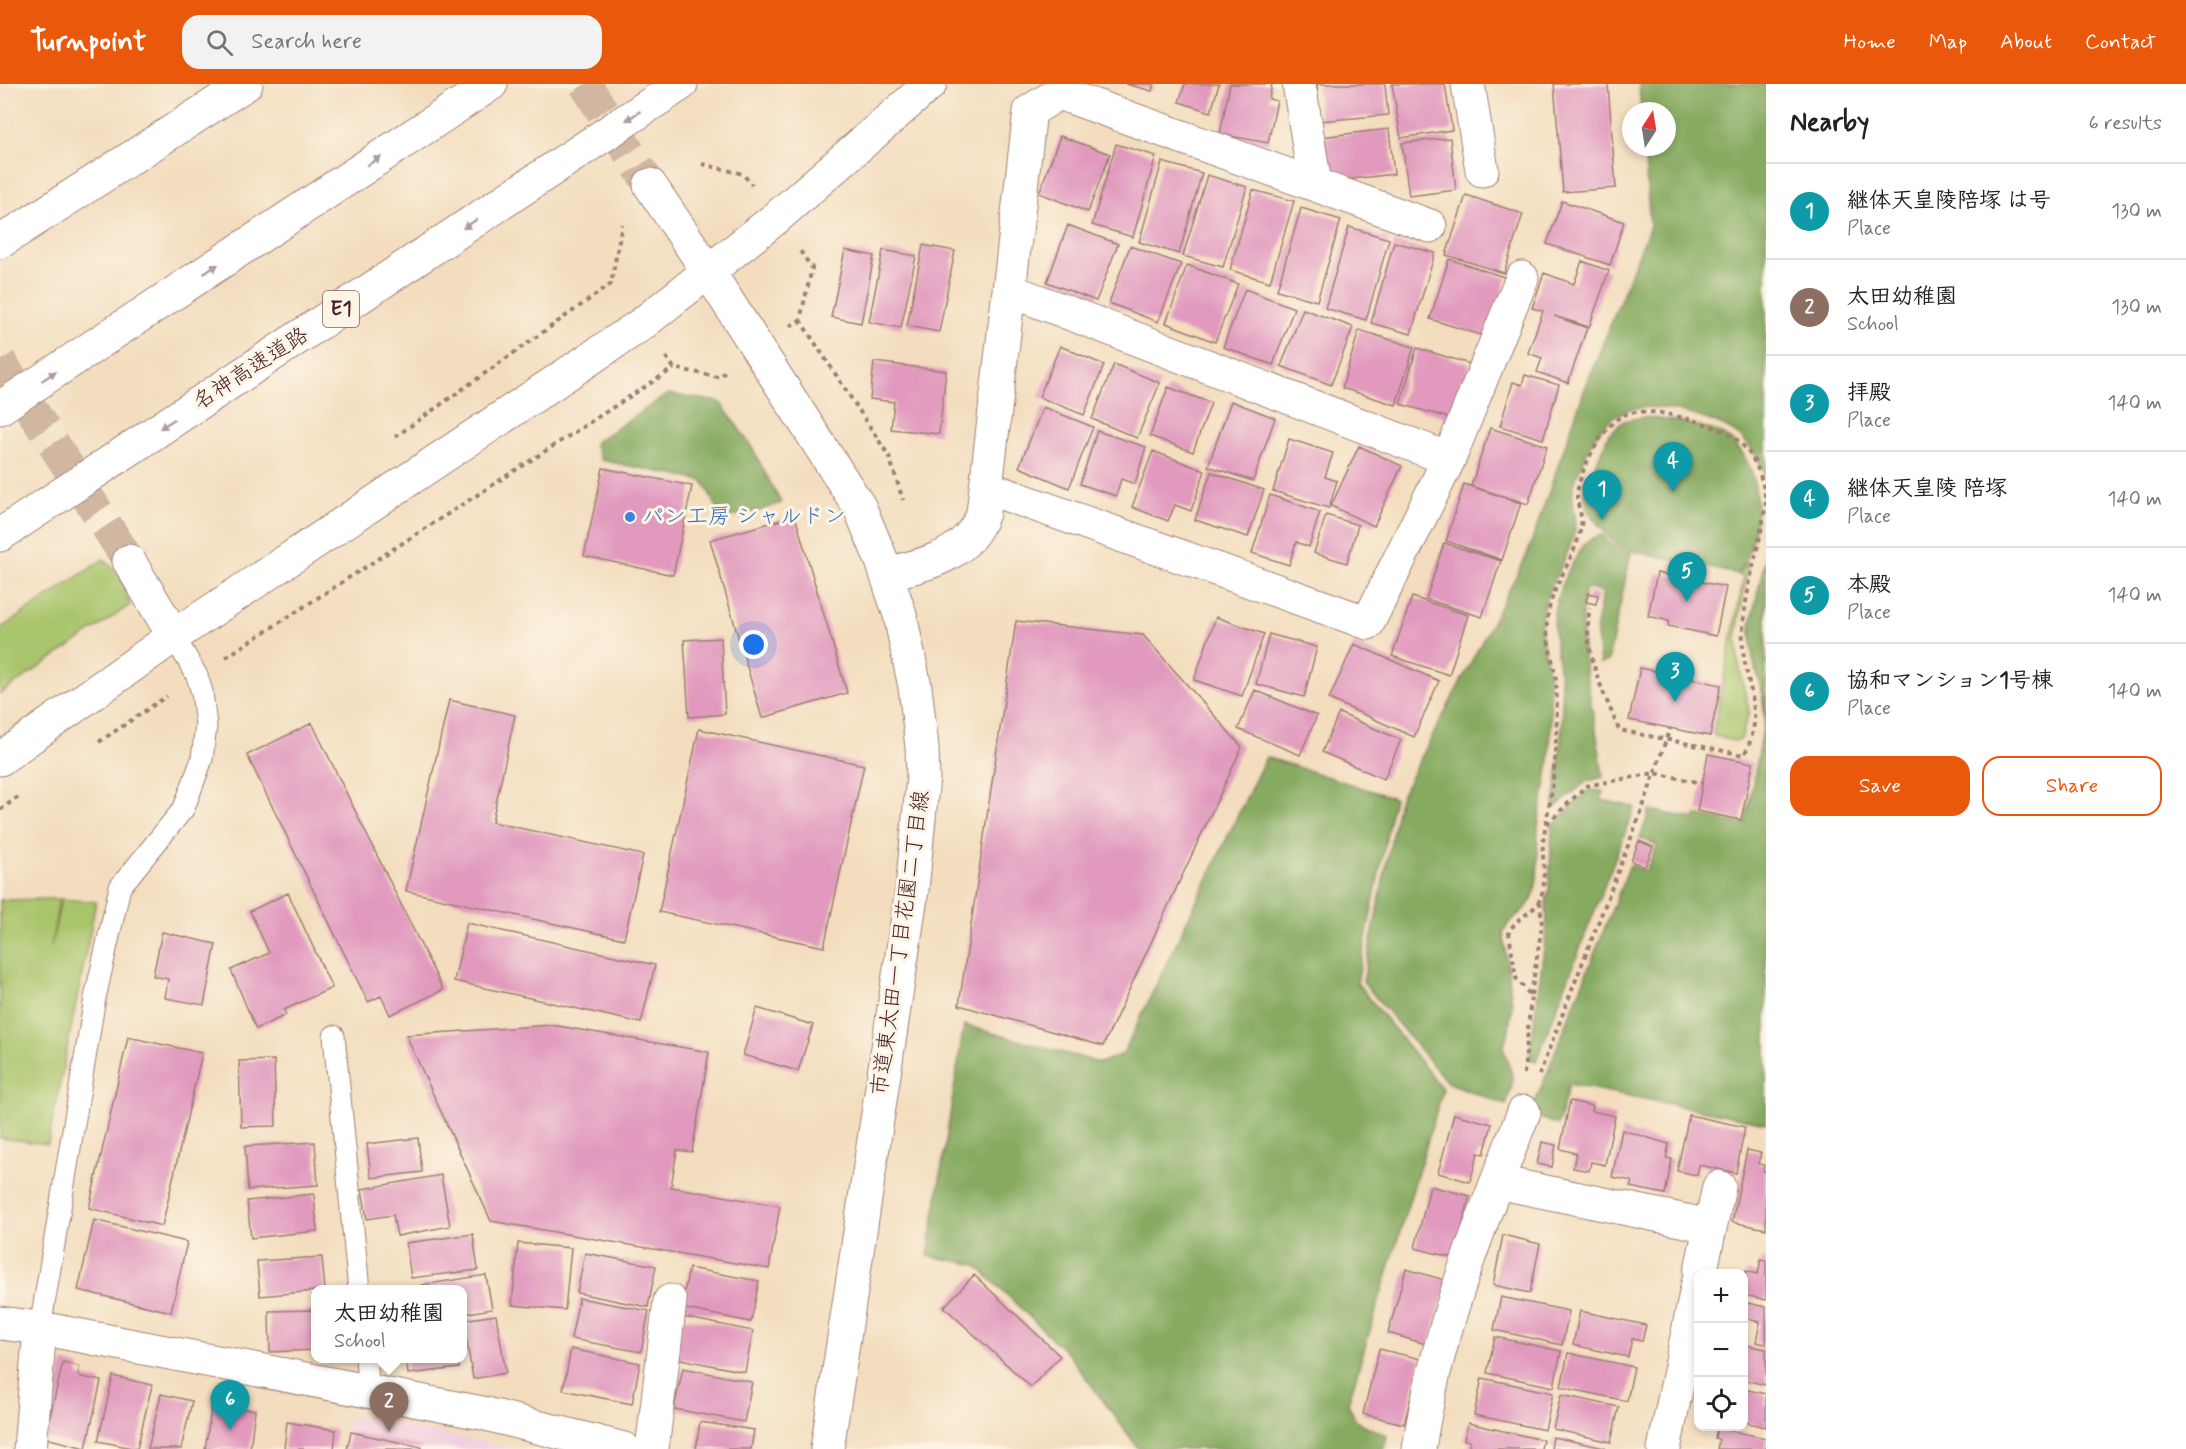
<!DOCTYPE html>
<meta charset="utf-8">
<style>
:root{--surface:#fff;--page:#f2f2f2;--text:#202124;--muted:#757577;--line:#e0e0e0;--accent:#ea580c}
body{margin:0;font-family:Mynerve,"Klee One",sans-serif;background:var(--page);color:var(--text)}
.controls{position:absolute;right:18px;bottom:18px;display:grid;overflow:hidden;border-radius:12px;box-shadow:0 3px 9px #0003}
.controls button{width:54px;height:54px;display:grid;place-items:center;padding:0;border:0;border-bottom:2px solid var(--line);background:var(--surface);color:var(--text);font:30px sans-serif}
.compass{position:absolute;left:1622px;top:18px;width:54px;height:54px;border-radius:50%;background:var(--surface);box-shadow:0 3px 9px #0003;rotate:12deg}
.you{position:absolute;left:754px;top:561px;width:21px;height:21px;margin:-15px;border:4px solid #fff;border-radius:50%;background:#1a73e8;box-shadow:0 0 0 9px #1a73e833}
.badge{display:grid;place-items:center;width:39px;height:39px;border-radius:50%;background:var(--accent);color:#fff;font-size:20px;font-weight:700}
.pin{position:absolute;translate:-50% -50px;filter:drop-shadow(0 2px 3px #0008)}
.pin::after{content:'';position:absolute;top:32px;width:21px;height:18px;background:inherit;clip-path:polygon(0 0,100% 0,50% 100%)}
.popup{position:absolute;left:311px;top:1201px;width:156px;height:78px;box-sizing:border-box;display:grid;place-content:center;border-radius:12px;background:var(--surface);filter:drop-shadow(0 2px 4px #0005);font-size:20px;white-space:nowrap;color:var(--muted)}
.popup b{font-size:22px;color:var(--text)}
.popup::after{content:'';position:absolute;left:50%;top:100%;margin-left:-12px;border:12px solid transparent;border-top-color:var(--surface)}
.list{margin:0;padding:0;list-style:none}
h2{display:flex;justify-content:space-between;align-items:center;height:78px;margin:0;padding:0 24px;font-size:26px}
h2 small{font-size:20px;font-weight:400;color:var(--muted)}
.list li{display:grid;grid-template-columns:39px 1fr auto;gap:18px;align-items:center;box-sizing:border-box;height:96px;padding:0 24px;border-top:2px solid var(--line)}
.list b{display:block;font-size:22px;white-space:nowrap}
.list p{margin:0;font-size:20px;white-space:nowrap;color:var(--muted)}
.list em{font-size:20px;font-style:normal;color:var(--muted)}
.actions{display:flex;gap:12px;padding:18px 24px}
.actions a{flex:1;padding:14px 0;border:2px solid var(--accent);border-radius:18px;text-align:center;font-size:21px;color:var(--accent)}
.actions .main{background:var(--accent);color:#fff}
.icon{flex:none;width:33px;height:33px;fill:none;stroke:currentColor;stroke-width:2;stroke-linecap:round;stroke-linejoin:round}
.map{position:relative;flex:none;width:1766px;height:1365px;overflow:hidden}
header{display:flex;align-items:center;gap:36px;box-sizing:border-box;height:84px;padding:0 30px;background:var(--accent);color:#fff}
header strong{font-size:28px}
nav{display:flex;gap:33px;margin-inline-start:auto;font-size:21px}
.search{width:420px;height:54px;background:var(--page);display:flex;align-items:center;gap:15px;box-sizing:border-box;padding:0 21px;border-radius:18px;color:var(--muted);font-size:22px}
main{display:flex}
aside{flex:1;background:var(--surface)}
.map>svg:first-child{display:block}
.built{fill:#f2cfe1}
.green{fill:#a9c56c;stroke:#7a724c;stroke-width:1.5}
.forest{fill:#86aa60;stroke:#686446;stroke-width:1.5}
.building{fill:#e19abe}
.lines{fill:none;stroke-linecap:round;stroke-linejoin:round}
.street-tunnel{stroke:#d1b7a1;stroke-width:33;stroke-dasharray:33 16;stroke-linecap:butt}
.lane-casing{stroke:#9e7e74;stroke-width:23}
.street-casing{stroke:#9e7e74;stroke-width:35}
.secondary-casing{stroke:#9e7e74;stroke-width:35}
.highway-casing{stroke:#9e7e74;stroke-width:35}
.path{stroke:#9e7e74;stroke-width:4;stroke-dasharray:4.5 4.5;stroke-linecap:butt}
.lane{stroke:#fff;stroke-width:21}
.street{stroke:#fff;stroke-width:33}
.secondary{stroke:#fff;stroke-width:33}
.highway{stroke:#fff;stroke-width:33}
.oneway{fill:#ae9aa0}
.shop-dot{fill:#3f7fe0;stroke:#fcf5e5;stroke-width:2}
.labels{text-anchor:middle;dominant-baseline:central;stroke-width:6;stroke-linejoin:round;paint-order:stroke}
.shield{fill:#fcf5e5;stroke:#7f5f63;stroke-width:1.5}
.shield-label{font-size:21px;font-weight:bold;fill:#4a1f2b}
.street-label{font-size:22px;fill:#4a1f2b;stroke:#fcf5e5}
.shop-label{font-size:22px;fill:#366cbe;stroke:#fcf5e5;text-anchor:start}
</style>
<header>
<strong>Turnpoint</strong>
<div class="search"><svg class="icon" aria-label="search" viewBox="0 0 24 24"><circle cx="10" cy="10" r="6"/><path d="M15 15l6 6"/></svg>Search here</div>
<nav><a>Home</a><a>Map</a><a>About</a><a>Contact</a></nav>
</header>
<main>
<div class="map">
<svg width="1766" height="1365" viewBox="0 0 1766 1365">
<rect width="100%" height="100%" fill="#fcf5e5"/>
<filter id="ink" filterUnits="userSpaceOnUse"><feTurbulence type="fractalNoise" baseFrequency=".0167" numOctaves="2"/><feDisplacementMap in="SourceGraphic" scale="12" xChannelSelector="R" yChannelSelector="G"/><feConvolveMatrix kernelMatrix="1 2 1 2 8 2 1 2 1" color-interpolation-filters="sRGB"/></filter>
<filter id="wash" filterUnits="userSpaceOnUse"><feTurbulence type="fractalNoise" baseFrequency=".008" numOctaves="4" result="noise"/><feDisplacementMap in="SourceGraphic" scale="24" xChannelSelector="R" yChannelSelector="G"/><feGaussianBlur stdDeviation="1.35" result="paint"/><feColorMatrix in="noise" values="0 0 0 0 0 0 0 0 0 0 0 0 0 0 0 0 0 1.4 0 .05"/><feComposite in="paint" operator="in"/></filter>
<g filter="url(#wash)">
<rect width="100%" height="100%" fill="#f3ddbe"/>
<!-- built -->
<path class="built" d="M350 1330 514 1365H343Z"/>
<!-- green -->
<path class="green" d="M104 475 121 493 130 521 0 610V545Z
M1747 478 1748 482 1737 550 1738 577 1749 627 1741 655 1734 657 1715 652 1713 649 1744 493 1738 491Z
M59 815 51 863 61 815 96 818 48 1060 0 1054V816Z"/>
<!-- forest -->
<path class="forest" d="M1639 0H1766V393C1749 350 1732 343 1690 330 1636 315 1605 322 1584 375 1580 385 1575 395 1573 405 1571 419 1578 432 1575 446 1568 479 1543 504 1541 539 1541 559 1548 578 1549 598 1551 626 1552 656 1548 684 1546 704 1540 723 1538 743 1536 763 1540 787 1535 806 1531 827 1511 831 1503 848L1512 919 1509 946 1503 963 1512 991V1001L1506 1021 1447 998 1363 898 1399 716 1527 471 1584 307 1650 142 1644 63H1667V27H1641Z
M668 310 720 318 751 362 781 419 756 428 722 434 703 397 601 376 594 359Z
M1644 333C1668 336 1705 340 1725 352 1766 379 1764 454 1737 490L1632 467 1611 456 1588 427 1584 406 1609 350 1624 337Z
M1603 451 1609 459 1631 469 1608 577 1600 580 1596 541 1603 508 1585 504C1573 557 1597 636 1603 693L1586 698 1553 725C1559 690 1562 655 1562 619 1561 557 1538 538 1574 477 1582 463 1586 454 1603 451Z
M1766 471V1039L1569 1000 1558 1041 1530 1030 1549 985 1553 986 1549 983 1630 781 1646 787 1657 761 1640 754 1650 726 1695 735 1696 731 1745 740 1765 636 1762 607 1753 575 1751 551V539Z
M1266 673 1394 714 1357 899 1443 1006 1348 1319 1356 1337 1387 1352 1384 1365H1139L1069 1271 976 1181 928 1172 964 941 1100 979 1123 970Z
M1588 706 1603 707 1601 716 1635 723 1536 977 1529 975 1547 842 1546 819 1549 805 1552 742Z"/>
<g id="blocks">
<!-- building -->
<path class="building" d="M1126 0H1154L1152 7Z
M1185 0H1219L1211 28 1179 18Z
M1230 0H1272L1269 15 1277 17 1268 59 1220 50Z
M1317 0H1385L1388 31 1320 37Z
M1392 0H1445L1452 46 1401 54Z
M1554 0H1608L1616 104 1563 108Z
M1389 45 1394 90 1326 98 1320 53Z
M1060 52 1110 70 1088 128 1039 109Z
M1450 54 1456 106 1409 112 1402 59Z
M1116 60 1156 72 1133 153 1092 141Z
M1162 78 1202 89 1179 170 1139 158Z
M1207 91 1247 103 1223 183 1183 172Z
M1253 106 1294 117 1270 198 1230 186Z
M1466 111 1523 130 1504 189 1446 171Z
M1562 117 1624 138 1610 181 1547 160Z
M1301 124 1341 136 1317 217 1277 206Z
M1068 141 1118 160 1096 217 1047 198Z
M1349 143 1389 155 1366 236 1325 224Z
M1394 158 1435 169 1411 250 1371 239Z
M923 161 955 167 939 248 907 242Z
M1130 162 1181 180 1158 238 1109 219Z
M845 166 874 172 861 239 831 233Z
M883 166 916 172 901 244 869 238Z
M1449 175 1507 194 1487 253 1430 235Z
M1582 177 1609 187 1589 243 1554 232 1587 244 1568 299 1537 288 1542 274 1528 269 1543 227 1532 224 1544 189 1574 200Z
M1187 181 1238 200 1215 258 1166 239Z
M1245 205 1294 224 1273 281 1223 263Z
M1303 225 1353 243 1331 301 1281 282Z
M1359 246 1414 263 1396 321 1342 304Z
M1060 262 1104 281 1084 331 1039 313Z
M1417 264 1470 280 1453 335 1400 320Z
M874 278 946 287 939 350 891 345 894 318 870 315Z
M1114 280 1160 299 1137 354 1092 335Z
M1525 291 1559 301 1543 355 1500 342 1513 298 1522 301Z
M1168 303 1211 319 1193 368 1150 352Z
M1231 317 1275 334 1253 397 1208 382Z
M1043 323 1093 343 1069 404 1019 383Z
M1490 344 1547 362 1528 420 1471 402Z
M1097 347 1146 363 1135 400 1121 395 1116 412 1080 400Z
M1289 355 1333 369 1325 393 1337 397 1329 424 1273 407Z
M1359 362 1402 382 1374 442 1331 422Z
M1153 367 1205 387 1191 427 1175 421 1168 437 1132 423Z
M603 384 692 402 673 491 584 472Z
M1211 388 1264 406 1248 453 1195 436Z
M1464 400 1521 419 1502 476 1446 457Z
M1270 411 1320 428 1309 463 1296 458 1289 481 1252 469Z
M1326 431 1358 441 1347 479 1314 469Z
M795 432 847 609 762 634 710 456Z
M1444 459 1501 477 1482 533 1426 515Z
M1657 489 1726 503 1716 552 1668 542 1669 537 1648 532Z
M1588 509 1598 511 1596 520 1586 518Z
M1412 513 1468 531 1449 591 1392 572Z
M1216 533 1264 550 1242 612 1194 596Z
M1016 537 1143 551 1242 663 1103 962 959 921Z
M1269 550 1317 563 1304 613 1256 600Z
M721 554 725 630 689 633 684 556Z
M1354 560 1439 597 1414 653 1329 615Z
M1640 584 1721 601 1710 652 1629 636Z
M1255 606 1317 632 1300 671 1238 645Z
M449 616 515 631 492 738 643 771 624 855 406 807Z
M1339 629 1401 656 1384 695 1322 668Z
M312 639 443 906 390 931 381 912 368 918 247 671Z
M699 645 864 681 824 863 659 828Z
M1708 670 1753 679 1741 736 1697 727Z
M1639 757 1653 763 1645 783 1631 777Z
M288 809 332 904 284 926 286 931 256 945 231 886 269 869 250 827Z
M467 839 655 881 641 939 454 897Z
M162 848 216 860 204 921 165 914 168 895 153 892Z
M757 924 813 941 798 987 743 971Z
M552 941 709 968 692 1068 677 1066 671 1103 780 1122 769 1185 491 1137 406 951Z
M128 953 202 969 162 1142 89 1124Z
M274 976 276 1042 241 1043 239 977Z
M1570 1017 1593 1022 1592 1027 1615 1032 1605 1081 1591 1078 1589 1087 1573 1084 1576 1069 1560 1065Z
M1454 1030 1492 1040 1484 1070 1478 1069 1470 1098 1438 1089Z
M1689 1031 1745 1043 1736 1089 1699 1081 1697 1091 1677 1087Z
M1622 1046 1669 1060 1666 1074 1672 1075 1665 1110 1630 1103 1632 1097 1612 1093Z
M418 1054 422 1088 371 1094 367 1060Z
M315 1058 318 1101 248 1106 245 1062Z
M1542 1058 1556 1061 1552 1083 1537 1080Z
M1747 1066 1761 1069 1758 1080 1764 1081 1763 1087H1766V1145L1732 1138Z
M441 1091 450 1142 397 1152 393 1131 367 1135 362 1105Z
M1430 1102 1470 1112 1454 1174 1415 1164Z
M314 1110 317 1147 251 1154 247 1117Z
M94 1136 187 1158 171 1228 78 1206Z
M473 1150 478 1186 411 1194 406 1159Z
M1503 1151 1540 1160 1530 1209 1493 1201Z
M518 1159 571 1164 565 1226 512 1221Z
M585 1169 656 1182 648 1223 577 1209Z
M322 1173 325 1206 260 1212 257 1177Z
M1761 1175 1766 1176V1216L1744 1211 1746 1187 1758 1190Z
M689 1184 759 1197 751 1238 681 1224Z
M1406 1185 1448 1197 1429 1261 1388 1249Z
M486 1191 492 1225 462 1230V1206H422L421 1201Z
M974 1191 1060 1272 1031 1303 944 1223Z
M1501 1213 1569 1227 1562 1261 1494 1246Z
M579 1214 649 1227 641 1268 571 1255Z
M1744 1218 1766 1223V1260L1756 1258 1760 1238 1744 1234Z
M316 1226V1266L270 1268 269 1227Z
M1580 1227 1646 1241 1642 1257 1632 1255 1628 1273 1573 1261Z
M496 1231 506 1289 473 1295 463 1236Z
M683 1233 753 1247 745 1288 675 1274Z
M1495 1253 1561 1267 1554 1303 1487 1289Z
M1745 1261 1766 1265V1301L1744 1296Z
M571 1265 640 1279 632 1320 563 1306Z
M1379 1265 1421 1275 1404 1340 1363 1330Z
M1568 1269 1634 1283 1627 1317 1561 1303Z
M406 1274H458L459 1284 408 1290Z
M63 1278 80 1283 78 1292 101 1297 86 1364 45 1354Z
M683 1284 752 1298 744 1338 674 1325Z
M113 1292 152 1301 137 1365 98 1357Z
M1482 1294 1553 1309 1545 1346 1474 1331Z
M1744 1305 1766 1310V1343L1744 1338Z
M161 1310 192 1317 181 1365H148Z
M1561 1311 1619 1323 1611 1358 1553 1345Z
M212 1320 255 1326 250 1365H205Z
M287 1338 336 1346 334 1365H284Z
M700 1338 754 1346 751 1365H696Z
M1468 1339 1543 1356 1541 1365H1469L1470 1357 1464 1356Z
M1717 1344 1766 1354V1365H1717L1719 1355 1715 1354Z
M351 1348 422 1363V1365H347Z
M1553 1353 1605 1364V1365H1551Z"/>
</g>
</g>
<g filter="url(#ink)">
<use href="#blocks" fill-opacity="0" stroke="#9e7e74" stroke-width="1.5"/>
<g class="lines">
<!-- street-tunnel -->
<path class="street-tunnel" d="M585 0 650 101
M0 277 129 477"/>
<defs>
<path id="lane" d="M334 952 359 1206
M40 1244 95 914 120 803 184 724 202 675 206 642 202 608 197 592 174 552
M366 1274 369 1308"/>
<path id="street" d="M1299 0 1315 100
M1468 0 1482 86
M1059 9 1430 142
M650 101 708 187
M0 158 246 0
M1009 206 1449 375
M988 404 1368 539 1449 375 1522 194
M129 477 174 552
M887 490C928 479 967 473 983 429L1030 27 1059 9
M1497 1098 1710 1142
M1700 1190 1719 1103
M0 1239 40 1244 482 1329 624 1365
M30 1365 40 1244
M652 1365 670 1217
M1419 1365C1435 1251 1482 1135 1524 1028
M1664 1365 1698 1199"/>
<path id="secondary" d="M708 187 860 424 882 477 900 531 915 603 922 663 923 693 912 806 827 1365
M0 675 174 552 642 240 776 134 930 0"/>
<path id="highway" d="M0 324 491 0
M0 451 681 0"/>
</defs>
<!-- lane casing -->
<use href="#lane" class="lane-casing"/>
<!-- street casing -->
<use href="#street" class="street-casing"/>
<!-- secondary casing -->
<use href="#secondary" class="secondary-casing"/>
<!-- highway casing -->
<use href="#highway" class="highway-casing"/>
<!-- path -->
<path class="path" d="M702 80 743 90 752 101
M800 236 889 372 903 416
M790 242 800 236 812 184 800 167
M666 273 674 284 718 293 725 288
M395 353 611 200 622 140
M226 573 674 284
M99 658 167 612
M0 726 18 713
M1547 740 1586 702 1655 689 1702 699
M1531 911 1542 841 1540 818
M1524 990 1531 912 1516 894 1509 849C1517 829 1539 831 1543 805 1546 790 1542 774 1543 759 1545 741 1549 723 1552 706 1556 670 1558 632 1556 597 1554 577 1546 559 1547 539 1549 502 1576 476 1581 442 1583 433 1578 424 1577 415 1576 392 1601 345 1620 333 1640 320 1687 334 1708 341 1746 352 1761 380 1766 418 1760 465 1740 518 1743 564 1746 604 1766 631 1744 671L1619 646C1604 608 1581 567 1590 524
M1539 991 1643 723 1670 644"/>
<!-- lane -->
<use href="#lane" class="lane"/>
<!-- street -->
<use href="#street" class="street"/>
<!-- secondary -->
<use href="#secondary" class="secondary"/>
<!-- highway -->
<use href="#highway" class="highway"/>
</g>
<!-- one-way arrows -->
<defs><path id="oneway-solid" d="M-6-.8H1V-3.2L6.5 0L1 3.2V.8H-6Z" transform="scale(1.5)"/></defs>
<g class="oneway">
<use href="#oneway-solid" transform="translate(633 32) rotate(147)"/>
<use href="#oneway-solid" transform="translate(374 77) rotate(-33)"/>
<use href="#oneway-solid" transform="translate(470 140) rotate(147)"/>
<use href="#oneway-solid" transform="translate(211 185) rotate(-33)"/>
<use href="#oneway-solid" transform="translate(49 292) rotate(-33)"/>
<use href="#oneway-solid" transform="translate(167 340) rotate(147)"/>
</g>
</g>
<!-- markers -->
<circle class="shop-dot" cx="630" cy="433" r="6"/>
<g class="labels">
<!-- shield labels -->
<rect class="shield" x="323" y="207" width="36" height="36" rx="4.5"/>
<g class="shield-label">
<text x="341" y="225">E1</text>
</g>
<!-- street labels -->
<g class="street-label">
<text transform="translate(251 285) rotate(-33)">名神高速道路</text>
<text transform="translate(901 859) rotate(-82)">市道東太田一丁目花園二丁目線</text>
</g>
<!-- shop labels -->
<g class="shop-label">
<text x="642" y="433">パン工房 シャルドン</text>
</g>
</g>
</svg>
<div class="controls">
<button>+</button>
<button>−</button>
<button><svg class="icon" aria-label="locate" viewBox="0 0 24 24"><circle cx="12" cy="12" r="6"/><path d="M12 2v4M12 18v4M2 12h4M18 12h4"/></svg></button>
</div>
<svg class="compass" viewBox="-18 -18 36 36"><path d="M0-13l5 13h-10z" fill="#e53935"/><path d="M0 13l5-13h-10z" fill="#757577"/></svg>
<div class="you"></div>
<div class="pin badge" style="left:1602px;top:436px;background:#0f9aa8">1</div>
<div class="pin badge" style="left:389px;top:1348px;background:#8d6e63">2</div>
<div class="popup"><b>太田幼稚園</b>School</div>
<div class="pin badge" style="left:1675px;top:618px;background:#0f9aa8">3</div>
<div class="pin badge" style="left:1673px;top:408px;background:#0f9aa8">4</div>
<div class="pin badge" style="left:1687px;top:518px;background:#0f9aa8">5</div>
<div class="pin badge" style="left:230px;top:1346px;background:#0f9aa8">6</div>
</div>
<aside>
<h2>Nearby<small>6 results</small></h2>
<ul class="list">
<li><span class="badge" style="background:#0f9aa8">1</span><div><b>継体天皇陵陪塚 は号</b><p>Place</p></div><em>130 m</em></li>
<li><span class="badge" style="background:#8d6e63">2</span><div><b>太田幼稚園</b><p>School</p></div><em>130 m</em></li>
<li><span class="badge" style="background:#0f9aa8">3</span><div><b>拝殿</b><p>Place</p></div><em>140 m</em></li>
<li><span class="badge" style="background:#0f9aa8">4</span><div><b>継体天皇陵 陪塚</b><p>Place</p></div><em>140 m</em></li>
<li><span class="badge" style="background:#0f9aa8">5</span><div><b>本殿</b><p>Place</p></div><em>140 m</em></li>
<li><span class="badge" style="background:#0f9aa8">6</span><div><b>協和マンション1号棟</b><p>Place</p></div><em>140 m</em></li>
</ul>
<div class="actions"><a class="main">Save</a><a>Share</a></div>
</aside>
</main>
